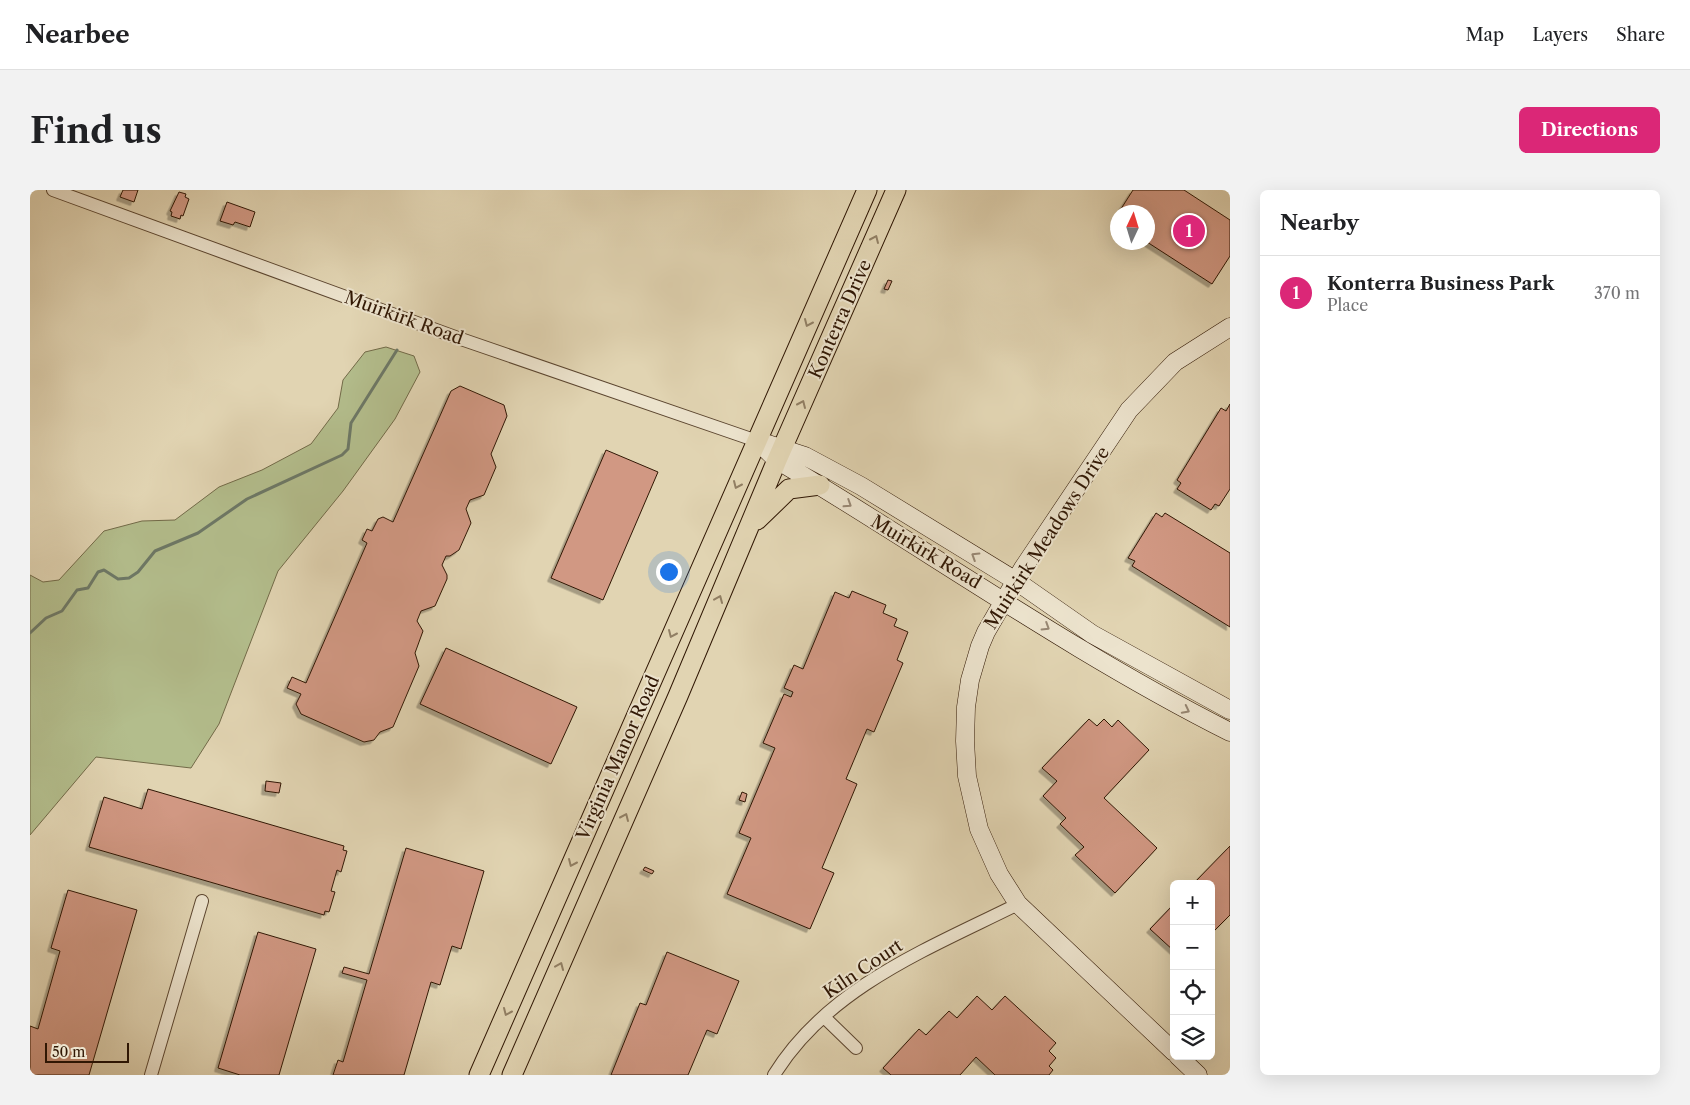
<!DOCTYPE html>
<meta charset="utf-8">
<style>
:root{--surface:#fff;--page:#f2f2f2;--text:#202124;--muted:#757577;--line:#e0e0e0;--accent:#db2777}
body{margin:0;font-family:"Libre Caslon Text",serif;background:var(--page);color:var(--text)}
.controls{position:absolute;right:15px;bottom:15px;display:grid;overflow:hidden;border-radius:8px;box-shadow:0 5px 20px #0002}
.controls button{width:45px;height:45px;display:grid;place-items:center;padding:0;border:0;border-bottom:1px solid var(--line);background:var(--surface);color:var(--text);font:25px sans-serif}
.compass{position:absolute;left:1080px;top:15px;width:45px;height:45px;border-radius:50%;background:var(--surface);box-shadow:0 5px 20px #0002;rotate:4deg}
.scale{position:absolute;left:15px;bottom:12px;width:84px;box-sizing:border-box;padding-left:5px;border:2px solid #301704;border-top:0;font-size:14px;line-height:18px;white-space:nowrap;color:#301704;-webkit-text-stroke:4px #ece3cd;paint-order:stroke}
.you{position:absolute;left:638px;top:381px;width:18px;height:18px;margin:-12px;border:4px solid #fff;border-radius:50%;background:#1a73e8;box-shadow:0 0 0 8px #1a73e833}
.badge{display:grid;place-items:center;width:32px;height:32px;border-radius:50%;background:var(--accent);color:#fff;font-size:16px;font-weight:700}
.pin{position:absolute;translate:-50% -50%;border:2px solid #fff;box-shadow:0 1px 5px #0006}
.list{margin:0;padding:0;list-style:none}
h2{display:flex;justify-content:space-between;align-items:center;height:65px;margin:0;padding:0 20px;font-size:21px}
h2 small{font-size:16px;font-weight:400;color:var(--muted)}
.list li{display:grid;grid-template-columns:32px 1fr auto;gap:15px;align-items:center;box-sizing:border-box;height:75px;padding:0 20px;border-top:1px solid var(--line)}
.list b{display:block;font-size:19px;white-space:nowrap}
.list p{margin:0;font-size:16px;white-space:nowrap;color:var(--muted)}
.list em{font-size:16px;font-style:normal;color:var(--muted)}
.icon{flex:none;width:28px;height:28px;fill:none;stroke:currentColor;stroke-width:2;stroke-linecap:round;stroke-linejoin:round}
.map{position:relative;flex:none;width:1200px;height:885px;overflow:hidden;border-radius:8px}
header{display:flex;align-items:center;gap:30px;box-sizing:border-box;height:70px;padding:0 25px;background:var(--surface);border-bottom:1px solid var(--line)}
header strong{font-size:24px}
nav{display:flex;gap:28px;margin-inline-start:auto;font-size:18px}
.intro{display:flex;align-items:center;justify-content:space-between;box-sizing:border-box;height:120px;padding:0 30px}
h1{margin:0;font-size:35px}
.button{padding:12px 22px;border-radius:8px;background:var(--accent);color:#fff;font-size:18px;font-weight:700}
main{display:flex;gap:30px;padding:0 30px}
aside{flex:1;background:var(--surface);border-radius:8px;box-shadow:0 5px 20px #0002}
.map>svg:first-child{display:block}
.green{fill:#b3bd8c;stroke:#726a48}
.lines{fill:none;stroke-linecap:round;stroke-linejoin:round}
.stream{stroke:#6d7866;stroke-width:3}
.building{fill:#d19883;stroke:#301704;filter:url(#shadow)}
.street-casing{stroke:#5c4630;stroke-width:14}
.secondary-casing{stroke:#301704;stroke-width:19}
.primary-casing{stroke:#301704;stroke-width:21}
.street{stroke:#ece3cd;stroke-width:12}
.secondary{stroke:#ece3cd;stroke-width:18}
.primary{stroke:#e1d4b2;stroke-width:19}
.oneway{stroke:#917f64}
.oneway2{stroke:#978773}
.labels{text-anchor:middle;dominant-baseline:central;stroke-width:4;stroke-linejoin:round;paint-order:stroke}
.street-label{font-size:18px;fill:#301704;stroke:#ece3cd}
</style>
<header>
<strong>Nearbee</strong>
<nav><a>Map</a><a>Layers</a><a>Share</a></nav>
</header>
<div class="intro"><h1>Find us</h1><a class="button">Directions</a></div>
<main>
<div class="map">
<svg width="1200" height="885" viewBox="0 0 1200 885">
<defs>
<filter id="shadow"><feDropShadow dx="-3.5" dy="3.5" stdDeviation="0" flood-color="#0004"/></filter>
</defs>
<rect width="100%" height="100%" fill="#e1d4b2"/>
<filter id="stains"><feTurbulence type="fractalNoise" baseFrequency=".004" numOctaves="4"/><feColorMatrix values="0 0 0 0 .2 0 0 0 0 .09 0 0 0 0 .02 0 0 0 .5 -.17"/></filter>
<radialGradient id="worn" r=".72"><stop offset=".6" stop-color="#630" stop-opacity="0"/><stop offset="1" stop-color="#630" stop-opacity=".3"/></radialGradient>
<!-- green -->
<path class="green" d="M356 157 384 166 390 182 365 229 313 301 248 381 189 534 161 578 66 567 0 645V385L13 392 29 390 74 341 112 331 145 330 189 297 232 280 281 254 308 218 313 190 335 162Z"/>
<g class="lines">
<!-- stream -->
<path class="stream" d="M0 443 16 428 32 421 47 400 58 398 68 382 74 380 88 389 99 388 108 382 125 361 168 343 217 309 312 265 318 259 321 233 367 160"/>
</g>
<!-- building -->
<path class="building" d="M93 0H108L104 12 90 7Z
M1103 0H1154L1200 30V66L1182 94 1117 52 1118 22H1089Z
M149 2 156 4 155 7 159 9 153 26 151 25 150 29 141 26 142 22 140 21Z
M197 12 225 22 220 37 205 32 203 35 190 31Z
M858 90 862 91 858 100 854 99Z
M430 196 474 215 477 226 461 264 466 277 454 305 440 310 436 319 441 333 429 360 420 366H416L412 375 417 385V389L405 416 391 421 387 431 393 441 385 463 389 476 363 537 350 542 344 550 334 552 271 524 266 514 271 504 257 498 262 487 276 493 337 353 332 350 337 339 342 341 348 329 353 327 363 332 421 201Z
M1200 214V299L1189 316 1185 314 1181 320 1147 299 1151 293 1147 290 1191 218 1196 221Z
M576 260 628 282 573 410 521 388Z
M1126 323 1132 327 1135 323 1200 363V437L1102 376 1105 371 1098 368Z
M822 401 856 415 853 423 867 429 864 436 878 442 867 470 873 473 844 542 837 539 816 589 827 594 792 678 804 683 780 739 697 704 721 648 709 643 745 558 733 553 754 504 761 507 763 502 754 498 764 475 773 479 805 402 819 408Z
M416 458 547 517 521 574 390 514Z
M1059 529 1067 536 1074 529 1082 537 1088 530 1119 560 1074 608 1127 658 1085 703 1045 665 1054 657 1030 634 1036 628 1013 606 1027 591 1012 578Z
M236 591 251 593 249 603 235 601Z
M118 599 314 656 313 660 317 661 311 682 307 680 301 701 305 702 299 722 295 721 294 725 59 657 74 607 112 619Z
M712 602 717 604 715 612 709 610Z
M1200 656V725L1181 744V694H1163Z
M376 658 454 681 431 759 422 756 410 795 401 792 374 885H303L308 870 313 872 337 790 312 783 314 777 339 784Z
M615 677 624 681 622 684 613 680Z
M38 700 107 720 59 885H0V836L8 839 30 761 21 758Z
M1144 714V761L1120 739Z
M228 742 286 759 249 885H210L188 878Z
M637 762 709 791 687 844 677 840 658 885H581L610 813 616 815Z
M947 806 962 820 975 806 1026 853 1019 861 1026 868 1019 876 1023 880 1019 885H965L946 867 930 885H861L853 878 889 839 896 845 919 821 927 828Z"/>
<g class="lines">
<defs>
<path id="street" d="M23 0 428 148 727 251
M794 827 826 858
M121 885 172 711
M744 885C798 797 900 758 988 714"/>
<path id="secondary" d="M727 251 747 270C898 360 1043 463 1200 542
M738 254 775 266 831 296 986 391 1062 444 1200 520
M1144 862 988 714 969 684 949 639 937 586 935 551 936 517 940 490 950 456 956 442 993 378 1099 220 1145 172 1200 137
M1148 866 1168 885"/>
<path id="primary" d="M727 330 759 299 790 295
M449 885 837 0
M482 885 648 506 747 270 866 0"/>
</defs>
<!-- street casing -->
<use href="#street" class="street-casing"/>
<!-- secondary casing -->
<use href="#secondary" class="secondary-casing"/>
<!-- primary casing -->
<use href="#primary" class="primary-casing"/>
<!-- street -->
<use href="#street" class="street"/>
<!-- secondary -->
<use href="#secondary" class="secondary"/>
<!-- primary -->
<use href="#primary" class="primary"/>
</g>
<!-- one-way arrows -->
<defs><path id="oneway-chevron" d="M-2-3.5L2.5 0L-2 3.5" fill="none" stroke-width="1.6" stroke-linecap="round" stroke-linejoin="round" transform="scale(1.25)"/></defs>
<g class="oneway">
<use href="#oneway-chevron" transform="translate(845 49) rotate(-66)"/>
<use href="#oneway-chevron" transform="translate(778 133) rotate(114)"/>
<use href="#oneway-chevron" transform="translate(772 214) rotate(-66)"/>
<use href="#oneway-chevron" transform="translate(707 295) rotate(114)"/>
<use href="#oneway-chevron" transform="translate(689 409) rotate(-67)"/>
<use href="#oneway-chevron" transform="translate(642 444) rotate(114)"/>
<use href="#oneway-chevron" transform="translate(595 627) rotate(-66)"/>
<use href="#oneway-chevron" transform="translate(542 673) rotate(114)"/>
<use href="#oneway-chevron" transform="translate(530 776) rotate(-67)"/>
<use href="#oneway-chevron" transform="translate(477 822) rotate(114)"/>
</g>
<g class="oneway2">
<use href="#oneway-chevron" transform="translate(818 314) rotate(33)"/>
<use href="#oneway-chevron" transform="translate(945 366) rotate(-148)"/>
<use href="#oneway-chevron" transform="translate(1016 437) rotate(32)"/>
<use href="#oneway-chevron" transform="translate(1156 520) rotate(27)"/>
</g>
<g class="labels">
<!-- street labels -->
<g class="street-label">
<text transform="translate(374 128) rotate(20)">Muirkirk Road</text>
<text transform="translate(810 129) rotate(-66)">Konterra Drive</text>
<text transform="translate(1017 348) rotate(-57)">Muirkirk Meadows Drive</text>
<text transform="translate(896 362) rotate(31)">Muirkirk Road</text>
<text transform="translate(588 568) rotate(-66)">Virginia Manor Road</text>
<text transform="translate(833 779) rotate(-34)">Kiln Court</text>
</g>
</g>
<rect width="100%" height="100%" filter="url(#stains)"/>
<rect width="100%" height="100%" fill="url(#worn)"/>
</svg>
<div class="controls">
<button>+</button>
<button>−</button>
<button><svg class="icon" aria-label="locate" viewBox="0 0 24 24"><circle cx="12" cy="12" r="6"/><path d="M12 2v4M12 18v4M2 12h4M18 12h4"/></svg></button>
<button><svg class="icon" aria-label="layers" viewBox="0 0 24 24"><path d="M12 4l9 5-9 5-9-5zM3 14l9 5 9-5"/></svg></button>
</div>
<svg class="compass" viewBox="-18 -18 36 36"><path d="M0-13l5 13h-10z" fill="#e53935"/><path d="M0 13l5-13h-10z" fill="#757577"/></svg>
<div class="scale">50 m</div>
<div class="you"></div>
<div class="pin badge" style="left:1159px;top:41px">1</div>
</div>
<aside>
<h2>Nearby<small></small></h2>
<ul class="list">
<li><span class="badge">1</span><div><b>Konterra Business Park</b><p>Place</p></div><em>370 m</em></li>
</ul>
</aside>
</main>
